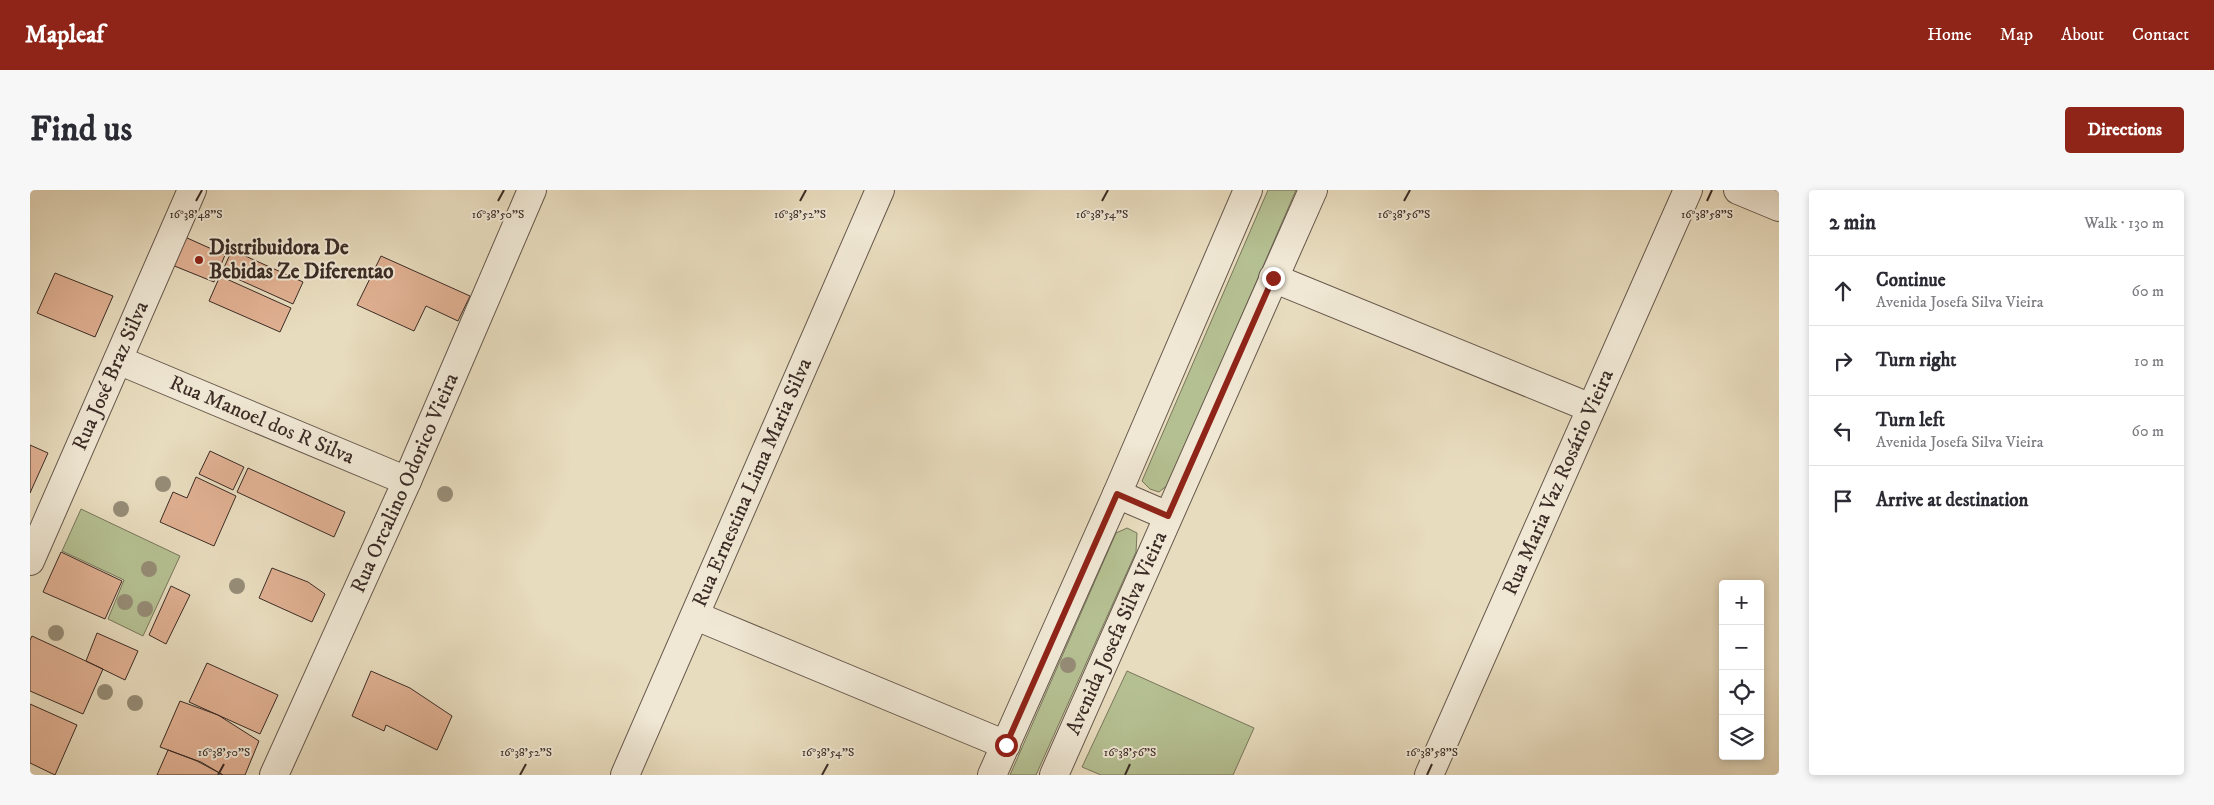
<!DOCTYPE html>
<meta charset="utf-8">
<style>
:root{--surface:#fff;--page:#f7f7f7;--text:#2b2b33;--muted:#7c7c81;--line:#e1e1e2;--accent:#8f2418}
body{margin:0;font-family:"IM FELL DW Pica",serif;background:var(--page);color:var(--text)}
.controls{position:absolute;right:15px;bottom:15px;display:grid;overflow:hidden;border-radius:5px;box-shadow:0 2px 8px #0003}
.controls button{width:45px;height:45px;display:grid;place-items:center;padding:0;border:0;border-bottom:1px solid var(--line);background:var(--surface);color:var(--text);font:25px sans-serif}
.stop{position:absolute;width:15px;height:15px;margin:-11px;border:4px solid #8f2418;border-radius:50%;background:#fff}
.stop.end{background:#8f2418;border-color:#fff;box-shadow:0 1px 5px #0008}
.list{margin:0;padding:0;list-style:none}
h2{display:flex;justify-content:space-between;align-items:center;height:65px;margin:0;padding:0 20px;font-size:21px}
h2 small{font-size:16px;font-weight:400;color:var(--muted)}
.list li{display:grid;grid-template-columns:32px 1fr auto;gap:15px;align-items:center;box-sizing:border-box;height:70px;padding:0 20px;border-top:1px solid var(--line)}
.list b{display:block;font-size:19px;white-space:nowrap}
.list p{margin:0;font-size:16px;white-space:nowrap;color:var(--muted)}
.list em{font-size:16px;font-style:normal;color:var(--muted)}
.icon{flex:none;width:28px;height:28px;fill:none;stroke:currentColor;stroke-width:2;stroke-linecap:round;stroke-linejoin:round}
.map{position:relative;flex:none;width:1749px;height:585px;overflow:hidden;border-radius:5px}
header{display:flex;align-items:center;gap:30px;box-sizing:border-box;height:70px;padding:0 25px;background:var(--accent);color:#fff}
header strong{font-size:24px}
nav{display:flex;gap:28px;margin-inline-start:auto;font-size:18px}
.intro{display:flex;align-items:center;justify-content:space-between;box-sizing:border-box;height:120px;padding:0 30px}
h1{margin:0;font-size:35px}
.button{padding:12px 22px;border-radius:5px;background:var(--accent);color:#fff;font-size:18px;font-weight:700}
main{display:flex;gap:30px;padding:0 30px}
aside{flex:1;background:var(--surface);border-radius:5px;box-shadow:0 2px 8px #0003}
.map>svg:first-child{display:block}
.green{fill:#b5c092;stroke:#78765c}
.building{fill:#e0b092;stroke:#3b2c26}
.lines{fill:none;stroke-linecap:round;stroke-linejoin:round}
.minor-casing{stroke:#66584c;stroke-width:30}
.minor{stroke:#f0e8d5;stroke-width:28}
.tree{fill:#968c76}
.route{stroke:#8f2418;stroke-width:6}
.ticks{fill:none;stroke:#3b2c26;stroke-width:2}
.poi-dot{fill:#8f2418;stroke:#f0e8d5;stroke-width:2}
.labels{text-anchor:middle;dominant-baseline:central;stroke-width:4;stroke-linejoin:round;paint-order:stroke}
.poi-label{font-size:21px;font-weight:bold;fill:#3b2c26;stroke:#f0e8d5;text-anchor:start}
.street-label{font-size:21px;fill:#3b2c26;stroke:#f0e8d5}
.ticks-label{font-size:12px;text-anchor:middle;fill:#3b2c26;stroke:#f0e8d5;stroke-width:4;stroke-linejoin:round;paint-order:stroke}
</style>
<header>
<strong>Mapleaf</strong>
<nav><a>Home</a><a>Map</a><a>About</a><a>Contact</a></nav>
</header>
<div class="intro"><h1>Find us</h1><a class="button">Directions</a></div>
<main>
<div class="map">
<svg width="1749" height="585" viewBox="0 0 1749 585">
<rect width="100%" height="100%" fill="#e8dcbe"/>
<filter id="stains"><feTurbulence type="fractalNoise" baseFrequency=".004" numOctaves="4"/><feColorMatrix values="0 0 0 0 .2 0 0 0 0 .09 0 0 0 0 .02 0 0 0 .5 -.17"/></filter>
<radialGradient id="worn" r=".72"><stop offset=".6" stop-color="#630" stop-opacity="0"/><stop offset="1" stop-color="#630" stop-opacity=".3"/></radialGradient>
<!-- green -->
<path class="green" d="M1238 0H1266L1139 294 1129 302 1120 299 1112 291Z
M51 319 150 366 113 446 78 429 94 390 32 361Z
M1097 338 1107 343 1106 362 1006 585H980L1086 343Z
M1097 481 1224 538 1203 585H1071L1052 577Z"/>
<!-- building -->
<path class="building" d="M155 47 195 65 184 92 142 75Z
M202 60 273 92 263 114 192 82Z
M351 66 440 106 428 131 396 116 384 141 327 115Z
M25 83 83 106 65 147 7 123Z
M190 86 261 118 250 142 179 111Z
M0 255 18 263 0 303Z
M180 261 214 277 203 300 169 284Z
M218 278 315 322 304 347 207 302Z
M166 287 206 306 184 356 130 332 143 302 157 308Z
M31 362 92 391 75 429 13 402Z
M242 378 278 392 295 404 282 432 229 408Z
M141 396 160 405 136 454 119 445Z
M67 443 108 461 95 490 56 471Z
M2 446 73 479 53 524 0 501V450Z
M177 473 248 505 230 544 159 512Z
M341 481 380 498 422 526 407 560 356 535 354 541 322 526Z
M150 511 188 525 229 551 215 585H193L171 572 130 557Z
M0 514 47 535 25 585 0 573Z
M138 560 167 571 193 585H127Z"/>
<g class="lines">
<defs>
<g id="minor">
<path d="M1708 0 1749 17"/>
<path d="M1243 88 1561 218"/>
<path id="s1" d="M88 170 377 291"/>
<path d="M1087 304 1138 326"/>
<path id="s2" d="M0 371 162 0"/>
<path d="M666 426 976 555"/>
<path id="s3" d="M244 585 377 291 502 0"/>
<path id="s4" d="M595 585 850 0"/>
<path d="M962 585 1087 304 1218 0"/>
<path id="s5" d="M1024 585 1283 0"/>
<path id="s6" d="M1399 585 1658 0"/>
</g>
</defs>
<!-- minor casing -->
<use href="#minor" class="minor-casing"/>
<!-- minor -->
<use href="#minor" class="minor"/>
</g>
<!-- trees -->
<g class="tree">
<circle cx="133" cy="294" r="8"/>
<circle cx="415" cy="304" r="8"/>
<circle cx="91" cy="319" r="8"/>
<circle cx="119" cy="379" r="8"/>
<circle cx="207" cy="396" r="8"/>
<circle cx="95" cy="412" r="8"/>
<circle cx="115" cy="419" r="8"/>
<circle cx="26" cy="443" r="8"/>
<circle cx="1038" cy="475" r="8"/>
<circle cx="75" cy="502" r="8"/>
<circle cx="105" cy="513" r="8"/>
</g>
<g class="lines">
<!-- route -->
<path class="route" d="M976 555 1087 304 1138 326 1243 88"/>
</g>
<!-- ticks -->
<path class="ticks" d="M166 11 172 0M468 11 474 0M770 11 776 0M1072 11 1078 0M1374 11 1380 0M1677 11 1682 0M188 585 194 574M490 585 496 574M792 585 798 574M1095 585 1100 574M1397 585 1402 574"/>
<!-- markers -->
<circle class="poi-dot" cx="169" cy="70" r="5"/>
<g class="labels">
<!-- poi labels -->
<g class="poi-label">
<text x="179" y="58">Distribuidora De<tspan x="179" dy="24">Bebidas Ze Diferentao</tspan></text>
</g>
<!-- street labels -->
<g class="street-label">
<text stroke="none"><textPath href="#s2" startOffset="202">Rua José Braz Silva</textPath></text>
<text stroke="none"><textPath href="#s1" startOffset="156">Rua Manoel dos R Silva</textPath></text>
<text stroke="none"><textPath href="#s6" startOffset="320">Rua Maria Vaz Rosário Vieira</textPath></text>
<text stroke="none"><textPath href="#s3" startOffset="320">Rua Orcalino Odorico Vieira</textPath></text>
<text stroke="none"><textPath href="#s4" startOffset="319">Rua Ernestina Lima Maria Silva</textPath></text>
<text stroke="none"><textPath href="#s5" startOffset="155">Avenida Josefa Silva Vieira</textPath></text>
</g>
</g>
<g class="ticks-label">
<text x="166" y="28">16°38'48"S</text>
<text x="468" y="28">16°38'50"S</text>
<text x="770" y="28">16°38'52"S</text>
<text x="1072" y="28">16°38'54"S</text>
<text x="1374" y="28">16°38'56"S</text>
<text x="1677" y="28">16°38'58"S</text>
<text x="194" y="566">16°38'50"S</text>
<text x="496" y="566">16°38'52"S</text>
<text x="798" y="566">16°38'54"S</text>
<text x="1100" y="566">16°38'56"S</text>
<text x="1402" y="566">16°38'58"S</text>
</g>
<rect width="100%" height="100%" filter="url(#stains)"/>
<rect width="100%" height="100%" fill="url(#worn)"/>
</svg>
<div class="controls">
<button>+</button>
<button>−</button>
<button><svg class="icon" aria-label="locate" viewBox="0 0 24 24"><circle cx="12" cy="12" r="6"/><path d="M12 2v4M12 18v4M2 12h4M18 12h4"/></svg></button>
<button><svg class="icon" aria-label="layers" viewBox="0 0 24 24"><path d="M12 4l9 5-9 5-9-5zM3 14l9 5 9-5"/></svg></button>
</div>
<div class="stop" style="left:976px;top:555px"></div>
<div class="stop end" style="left:1243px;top:88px"></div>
</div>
<aside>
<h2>2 min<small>Walk · 130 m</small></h2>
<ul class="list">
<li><svg class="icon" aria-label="ahead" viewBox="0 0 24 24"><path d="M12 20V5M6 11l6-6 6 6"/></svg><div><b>Continue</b><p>Avenida Josefa Silva Vieira</p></div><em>60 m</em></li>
<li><svg class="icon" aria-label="right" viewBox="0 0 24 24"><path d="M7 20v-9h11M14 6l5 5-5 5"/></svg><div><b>Turn right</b></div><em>10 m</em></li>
<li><svg class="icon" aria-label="left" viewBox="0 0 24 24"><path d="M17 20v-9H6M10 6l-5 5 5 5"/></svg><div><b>Turn left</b><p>Avenida Josefa Silva Vieira</p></div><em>60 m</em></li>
<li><svg class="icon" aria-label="arrive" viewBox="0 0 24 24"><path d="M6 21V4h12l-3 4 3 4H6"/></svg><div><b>Arrive at destination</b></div></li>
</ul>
</aside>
</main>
